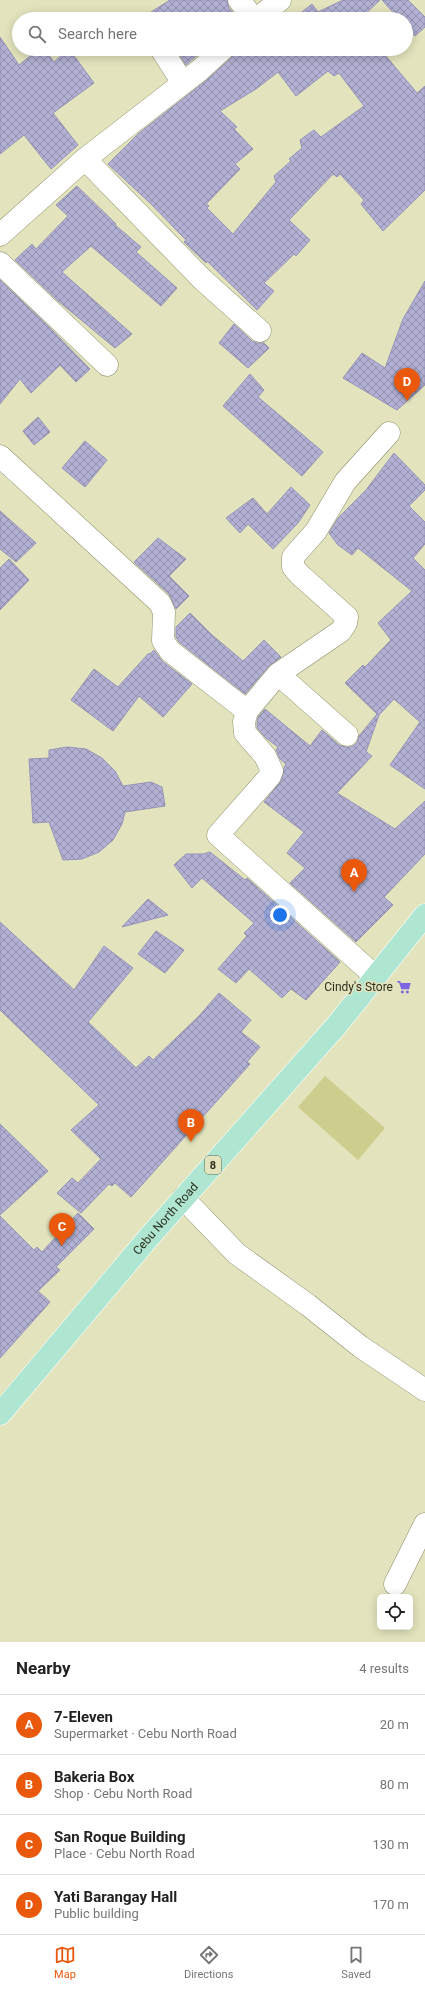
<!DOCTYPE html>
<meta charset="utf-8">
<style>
:root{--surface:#fff;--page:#f2f2f2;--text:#222;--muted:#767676;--line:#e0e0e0;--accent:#ea580c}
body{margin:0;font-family:Roboto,sans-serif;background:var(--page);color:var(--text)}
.controls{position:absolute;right:12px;bottom:12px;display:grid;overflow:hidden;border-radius:6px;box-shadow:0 2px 10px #0003}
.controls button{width:36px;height:36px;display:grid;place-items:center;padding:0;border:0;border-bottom:1px solid var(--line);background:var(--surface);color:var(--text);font:20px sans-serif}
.you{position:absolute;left:280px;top:915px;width:14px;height:14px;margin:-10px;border:3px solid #fff;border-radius:50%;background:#1a73e8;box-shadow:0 0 0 6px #1a73e833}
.badge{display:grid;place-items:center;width:26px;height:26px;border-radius:50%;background:var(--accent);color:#fff;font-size:13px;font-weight:700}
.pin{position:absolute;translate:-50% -33px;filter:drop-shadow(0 1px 2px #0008)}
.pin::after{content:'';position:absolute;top:21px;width:14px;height:12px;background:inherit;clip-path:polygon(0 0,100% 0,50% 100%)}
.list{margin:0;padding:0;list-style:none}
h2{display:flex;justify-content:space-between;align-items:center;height:52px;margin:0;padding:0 16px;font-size:17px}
h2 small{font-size:13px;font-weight:400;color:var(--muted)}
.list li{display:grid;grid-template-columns:26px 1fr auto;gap:12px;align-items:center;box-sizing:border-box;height:60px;padding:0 16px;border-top:1px solid var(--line)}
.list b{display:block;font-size:15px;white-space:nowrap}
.list p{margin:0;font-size:13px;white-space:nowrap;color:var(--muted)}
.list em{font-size:13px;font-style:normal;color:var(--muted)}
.icon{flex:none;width:22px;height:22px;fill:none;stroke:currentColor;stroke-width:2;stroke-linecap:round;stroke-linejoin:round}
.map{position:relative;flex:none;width:425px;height:1642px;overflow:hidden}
.search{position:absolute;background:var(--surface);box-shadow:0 2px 10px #0003;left:12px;right:12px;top:12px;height:44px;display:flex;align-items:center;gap:10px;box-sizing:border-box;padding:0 14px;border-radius:22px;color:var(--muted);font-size:15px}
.sheet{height:292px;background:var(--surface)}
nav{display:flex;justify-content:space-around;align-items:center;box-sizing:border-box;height:56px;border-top:1px solid var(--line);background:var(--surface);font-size:11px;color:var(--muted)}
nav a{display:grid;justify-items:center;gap:2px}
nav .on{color:var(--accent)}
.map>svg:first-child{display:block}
.park{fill:#cdcd8d}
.building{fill:url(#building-cross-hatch);stroke:#9693b6;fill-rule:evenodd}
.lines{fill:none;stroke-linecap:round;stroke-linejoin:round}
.minor-casing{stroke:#8c8d69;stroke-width:23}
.primary-casing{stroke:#fff;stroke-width:23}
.minor{stroke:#fff;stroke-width:22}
.primary{stroke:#aee6d1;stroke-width:22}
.labels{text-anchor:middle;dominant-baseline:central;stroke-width:3;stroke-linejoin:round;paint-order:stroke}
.shield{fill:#e3e4bd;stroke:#64654e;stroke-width:1}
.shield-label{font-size:11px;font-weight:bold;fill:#2e2e1f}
.poi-label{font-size:12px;fill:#2e2e1f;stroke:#e3e4bd;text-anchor:end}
.street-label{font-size:12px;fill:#2e2e1f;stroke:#e3e4bd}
</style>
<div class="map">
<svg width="425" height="1642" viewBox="0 0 425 1642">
<defs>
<pattern id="building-cross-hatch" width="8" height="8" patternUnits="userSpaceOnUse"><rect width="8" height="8" fill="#b2b0d4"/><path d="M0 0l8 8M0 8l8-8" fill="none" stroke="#9190ab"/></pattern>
</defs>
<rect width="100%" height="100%" fill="#e3e4bd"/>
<!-- park -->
<path class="park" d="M325 1076 385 1128 358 1160 298 1107Z"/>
<!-- building -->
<path class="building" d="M170 0H227L229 8 238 19H151L148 14Z
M343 0H380L360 19H293L312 4 318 12Z
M382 0H408L425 17V27L415 36 406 26V19H399Z
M0 37 19 65 39 49H44L54 62 69 49 94 83 53 113 78 145 51 169 24 135 0 154Z
M176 49H204L186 65Z
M235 49H380L417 93 425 86V190L383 231 361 204 364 200 340 174 337 177 333 174 289 220 310 240 296 256 294 254 264 283 274 291 257 310 207 261 206 263 184 242 186 240 151 204 108 164 138 134 208 79 231 58ZM328 71 334 76 339 73 364 106 321 137 314 130 300 140 302 148 289 159 291 161 274 176 276 182 233 234 207 208 209 206 206 204 240 169 235 164 253 149 234 129 237 127 220 111 256 89 278 72 296 96Z
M77 186 116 224 115 225 141 247 136 252 177 288 161 306 91 246 62 272 132 334 115 348 57 300 15 260 32 244 36 249 68 216 56 205Z
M0 280 47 325 90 369 76 382 60 365 31 393 20 379 0 404Z
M425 281V385L397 410 343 378 362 353 385 368 403 319Z
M234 324 252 341 257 343H264L269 348 248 368 219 343Z
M250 374 264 390 258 397 323 452 302 476 223 406Z
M38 417 50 432 34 445 23 431Z
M85 441 107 460 85 487 62 468Z
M394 453 425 485V490L409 506 425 522V544L413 558 425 570V789L390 765 420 722 394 699 379 715 366 752 372 756 337 793 395 829 425 801V854L384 897 393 905 356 942 290 883 305 868 287 853 304 832 264 802 281 781 284 768 286 764 280 759 276 750 278 747 266 738 257 728V723L258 717 265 709 310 746 322 730 339 745 345 747H351L357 743 359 736 377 714 345 683 363 665 365 667 391 640 378 623 412 591 358 548 352 555 338 545 329 533 338 518 366 490Z
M291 487 310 505 298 523 273 549 248 524 240 533 226 518 253 498 267 514Z
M0 511 36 543 16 562 0 549Z
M158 538 186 559 169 576 189 596 176 609 169 594 134 562Z
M9 559 29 580 0 610V568Z
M190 613 212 635 243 661 264 640 281 657 269 666 245 694 179 642 176 637V627Z
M154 650 162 661 192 684 163 717 139 696 113 731 71 700 94 669 118 687 149 653 150 654Z
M67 747 86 749 102 758 115 771 123 786 151 782 162 787 165 806 125 812 122 824 113 840 99 852 82 859 63 860 49 822 33 823 29 759 49 758V750Z
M210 852 245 880 247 878 338 960 340 962 306 1000 291 989 282 998 249 969 236 983 218 969 247 936 244 933 254 923 202 878 192 888 174 865 186 854H203Z
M148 899 168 915 122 927Z
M0 922 74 990 104 946 133 968 88 1022 136 1068 149 1056 153 1060 199 1016 219 993 251 1020 241 1032 260 1047 247 1062 250 1064 131 1197 115 1183 112 1186 109 1184 81 1213 57 1193 72 1178 78 1183 101 1159 71 1130 99 1105 0 1010Z
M156 931 184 950 165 973 138 954Z
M0 1124 48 1171 0 1215Z
M78 1213 94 1229 56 1267 60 1270 38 1291 50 1302 0 1358V1216L34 1250 37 1247 42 1252Z"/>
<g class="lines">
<defs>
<path id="minor" d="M239 0 254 19
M257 19 280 0
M161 49 183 83
M85 159 203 280 260 331
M0 235 85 159 200 70 223 49
M0 263 107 365
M0 456 160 603 164 612 163 641 170 651 247 711
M278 674 347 735
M376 977 218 835 270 776 272 771 265 756 245 733 244 722 247 711 278 674 341 631 346 623 347 617 299 574 293 567V557L316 531 345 482 389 433
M183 1198 237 1254 308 1305 361 1347 425 1390
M395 1584 425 1524"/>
<g id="primary">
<path id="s1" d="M0 1414 150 1236 337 1025 425 915"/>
</g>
</defs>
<!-- minor casing -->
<use href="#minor" class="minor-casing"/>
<!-- primary casing -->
<use href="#primary" class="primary-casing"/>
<!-- minor -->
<use href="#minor" class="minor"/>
<!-- primary -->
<use href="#primary" class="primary"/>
</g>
<!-- icons -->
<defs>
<symbol id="supermarket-bare" viewBox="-9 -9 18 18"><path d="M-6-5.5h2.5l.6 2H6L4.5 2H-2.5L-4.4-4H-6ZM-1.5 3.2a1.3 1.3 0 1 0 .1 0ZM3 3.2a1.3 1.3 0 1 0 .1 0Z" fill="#7c65e0" stroke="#e3e4bd" stroke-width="2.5" paint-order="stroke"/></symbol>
</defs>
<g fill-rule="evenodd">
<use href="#supermarket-bare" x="394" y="977" width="20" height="20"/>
</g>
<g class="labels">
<!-- shield labels -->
<rect class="shield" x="205" y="1156" width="16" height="18" rx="3"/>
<g class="shield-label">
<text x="213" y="1165">8</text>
</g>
<!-- poi labels -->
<g class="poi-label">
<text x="393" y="987">Cindy's Store</text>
</g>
<!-- street labels -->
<g class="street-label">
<text stroke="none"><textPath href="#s1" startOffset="256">Cebu North Road</textPath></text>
</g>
</g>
</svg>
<div class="controls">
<button><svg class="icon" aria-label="locate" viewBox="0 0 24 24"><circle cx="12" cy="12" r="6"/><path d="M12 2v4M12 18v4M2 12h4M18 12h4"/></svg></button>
</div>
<div class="you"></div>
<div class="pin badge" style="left:354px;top:892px">A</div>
<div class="pin badge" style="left:191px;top:1142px">B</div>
<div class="pin badge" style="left:62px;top:1246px">C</div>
<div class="pin badge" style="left:407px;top:401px">D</div>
<div class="search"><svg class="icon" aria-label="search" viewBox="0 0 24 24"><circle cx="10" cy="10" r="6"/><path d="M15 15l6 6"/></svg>Search here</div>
</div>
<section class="sheet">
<h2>Nearby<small>4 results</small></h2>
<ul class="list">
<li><span class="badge">A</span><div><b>7-Eleven</b><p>Supermarket · Cebu North Road</p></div><em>20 m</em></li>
<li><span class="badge">B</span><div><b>Bakeria Box</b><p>Shop · Cebu North Road</p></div><em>80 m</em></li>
<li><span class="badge">C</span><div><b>San Roque Building</b><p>Place · Cebu North Road</p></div><em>130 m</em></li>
<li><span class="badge">D</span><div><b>Yati Barangay Hall</b><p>Public building</p></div><em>170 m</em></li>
</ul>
</section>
<nav>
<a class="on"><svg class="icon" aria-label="map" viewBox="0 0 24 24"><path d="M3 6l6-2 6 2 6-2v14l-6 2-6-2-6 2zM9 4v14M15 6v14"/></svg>Map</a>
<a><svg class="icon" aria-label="directions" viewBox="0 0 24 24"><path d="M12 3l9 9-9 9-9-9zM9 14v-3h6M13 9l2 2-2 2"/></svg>Directions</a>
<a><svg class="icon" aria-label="saved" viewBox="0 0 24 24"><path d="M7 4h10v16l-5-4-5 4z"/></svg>Saved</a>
</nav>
